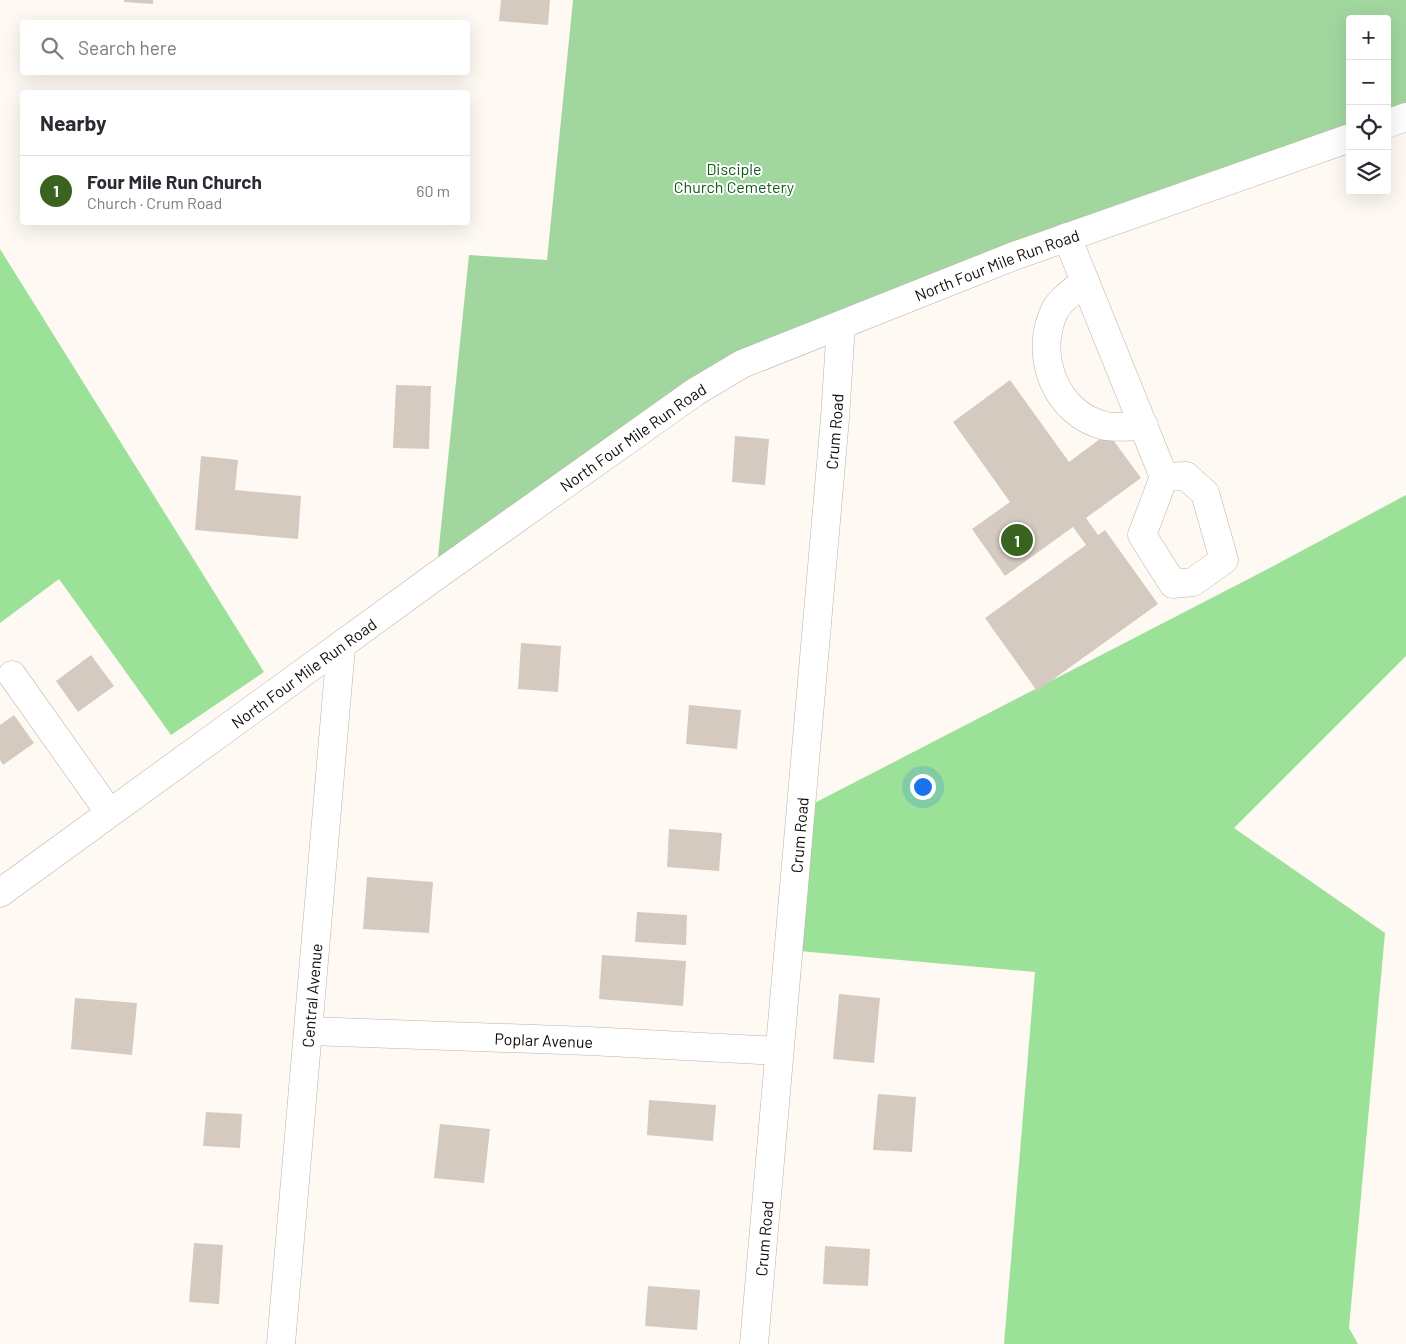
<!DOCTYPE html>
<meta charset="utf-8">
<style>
:root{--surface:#fff;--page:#f7f7f7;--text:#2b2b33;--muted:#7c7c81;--line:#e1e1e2;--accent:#39631f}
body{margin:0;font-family:Barlow,sans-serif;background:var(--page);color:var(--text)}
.controls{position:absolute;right:15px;top:15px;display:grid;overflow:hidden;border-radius:5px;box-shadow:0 5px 20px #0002}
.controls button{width:45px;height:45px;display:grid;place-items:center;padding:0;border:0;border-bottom:1px solid var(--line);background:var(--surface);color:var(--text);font:25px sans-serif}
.you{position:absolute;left:922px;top:786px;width:18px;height:18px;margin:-12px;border:4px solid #fff;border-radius:50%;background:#1a73e8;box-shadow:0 0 0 8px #1a73e833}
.badge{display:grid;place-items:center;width:32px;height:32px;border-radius:50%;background:var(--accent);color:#fff;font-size:16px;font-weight:700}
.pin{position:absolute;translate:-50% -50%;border:2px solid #fff;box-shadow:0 1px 5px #0006}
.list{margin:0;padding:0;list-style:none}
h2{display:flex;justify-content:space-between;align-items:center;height:65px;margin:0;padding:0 20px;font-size:21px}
h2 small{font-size:16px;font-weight:400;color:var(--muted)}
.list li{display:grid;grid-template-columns:32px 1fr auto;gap:15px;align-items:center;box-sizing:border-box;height:70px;padding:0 20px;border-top:1px solid var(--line)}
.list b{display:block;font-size:19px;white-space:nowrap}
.list p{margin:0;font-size:16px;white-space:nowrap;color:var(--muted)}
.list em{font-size:16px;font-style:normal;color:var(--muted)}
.icon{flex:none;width:28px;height:28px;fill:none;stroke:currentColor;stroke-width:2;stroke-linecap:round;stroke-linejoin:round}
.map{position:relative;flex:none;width:1406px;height:1344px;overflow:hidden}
.search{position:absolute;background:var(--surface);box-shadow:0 5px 20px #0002;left:20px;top:20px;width:450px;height:55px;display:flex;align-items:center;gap:12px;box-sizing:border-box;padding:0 18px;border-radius:5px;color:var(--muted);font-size:19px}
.panel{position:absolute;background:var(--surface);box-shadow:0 5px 20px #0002;left:20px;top:90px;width:450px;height:135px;border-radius:5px}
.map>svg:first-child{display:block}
.green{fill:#a1d79e}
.forest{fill:#9be197}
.building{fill:#d4cac0}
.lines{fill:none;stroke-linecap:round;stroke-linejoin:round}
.minor-casing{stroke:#bbb2a8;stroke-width:29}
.minor{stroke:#fff;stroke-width:28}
.labels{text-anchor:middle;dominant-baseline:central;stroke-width:4;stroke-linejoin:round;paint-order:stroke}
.park-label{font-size:16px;fill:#125915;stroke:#fff}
.street-label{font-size:16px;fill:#0f0b08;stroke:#fff}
</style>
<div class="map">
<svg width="1406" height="1344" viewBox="0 0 1406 1344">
<rect width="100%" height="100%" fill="#fff9f3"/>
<!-- green -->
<path class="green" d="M573 0H1406V117L1387 124V19H1350V138L742 364 436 576 469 255 547 260Z"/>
<!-- forest -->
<path class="forest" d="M0 249 264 672 171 735 59 579 0 623Z
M1406 495V656L1234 828 1385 933 1349 1328 1358 1344H1004L1035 972 788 950 801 810 1262 572Z"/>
<!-- building -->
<path class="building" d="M124 0H153V4L124 2Z
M501 0H550L548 25 499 21Z
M1010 380 1069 462 1108 433 1141 478 1086 518 1098 535 1105 530 1158 604 1037 691 985 618 1086 545 1073 527 1005 576 972 529 1010 502 953 422Z
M396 385 431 386 429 449 393 448Z
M735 436 769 439 765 485 732 482Z
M201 456 238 460 235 490 301 496 298 539 195 530Z
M521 643 561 646 558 692 518 689Z
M91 655 114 686 78 712 56 681Z
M689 705 741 710 737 749 686 744Z
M14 715 34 743 3 765 0 760V725Z
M669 829 722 833 719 871 667 867Z
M367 877 433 882 429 933 363 929Z
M637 912 687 915 686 945 635 942Z
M602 955 686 961 683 1006 599 999Z
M839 994 880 998 874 1063 833 1059Z
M75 998 137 1003 132 1055 71 1049Z
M878 1094 916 1097 912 1152 873 1150Z
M649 1100 716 1105 713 1141 647 1135Z
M206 1112 242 1114 240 1148 203 1146Z
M440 1124 490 1129 484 1183 434 1178Z
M194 1243 223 1245 219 1304 189 1302Z
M825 1246 870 1249 868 1286 823 1284Z
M648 1286 700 1290 697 1330 645 1326Z"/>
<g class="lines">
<defs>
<g id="minor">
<path d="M1387 124 1406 117"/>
<path d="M1067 237 1164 477 1142 535 1173 584 1193 582 1224 560 1205 493 1186 476 1164 477"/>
<path d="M1085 281C1076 289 1061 299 1055 310 1033 354 1055 415 1106 426 1117 428 1132 426 1144 426"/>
<path d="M12 675 109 812"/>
<path id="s1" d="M0 893 436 576 695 392 742 364 1014 256 1350 138"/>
<path id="s2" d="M309 1031 589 1041 779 1051"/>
<path id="s3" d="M281 1344 341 647"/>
<path id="s4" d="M754 1344 835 418 841 325"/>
</g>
</defs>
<!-- minor casing -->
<use href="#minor" class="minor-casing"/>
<!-- minor -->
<use href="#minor" class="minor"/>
</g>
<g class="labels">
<!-- park labels -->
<g class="park-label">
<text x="734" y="168">Disciple<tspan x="734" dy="18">Church Cemetery</tspan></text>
</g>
<!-- street labels -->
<g class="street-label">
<text stroke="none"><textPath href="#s1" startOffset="1185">North Four Mile Run Road</textPath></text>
<text stroke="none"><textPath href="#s4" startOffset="916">Crum Road</textPath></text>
<text stroke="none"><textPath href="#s1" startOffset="780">North Four Mile Run Road</textPath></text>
<text stroke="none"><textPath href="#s1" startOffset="375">North Four Mile Run Road</textPath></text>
<text stroke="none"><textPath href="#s4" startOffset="511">Crum Road</textPath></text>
<text stroke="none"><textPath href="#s3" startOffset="350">Central Avenue</textPath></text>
<text stroke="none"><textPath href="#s2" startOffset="235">Poplar Avenue</textPath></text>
<text stroke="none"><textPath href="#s4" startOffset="106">Crum Road</textPath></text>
</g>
</g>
</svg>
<div class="controls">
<button>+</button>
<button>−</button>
<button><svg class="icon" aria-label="locate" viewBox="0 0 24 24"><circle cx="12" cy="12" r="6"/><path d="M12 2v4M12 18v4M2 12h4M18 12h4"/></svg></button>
<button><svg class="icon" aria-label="layers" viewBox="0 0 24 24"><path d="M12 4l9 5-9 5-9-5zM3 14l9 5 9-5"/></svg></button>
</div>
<div class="you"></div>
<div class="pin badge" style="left:1017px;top:540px">1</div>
<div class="search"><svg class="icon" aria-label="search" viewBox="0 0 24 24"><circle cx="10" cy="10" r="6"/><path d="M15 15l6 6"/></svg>Search here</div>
<section class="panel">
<h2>Nearby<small></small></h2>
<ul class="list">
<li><span class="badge">1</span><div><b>Four Mile Run Church</b><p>Church · Crum Road</p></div><em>60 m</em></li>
</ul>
</section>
</div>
